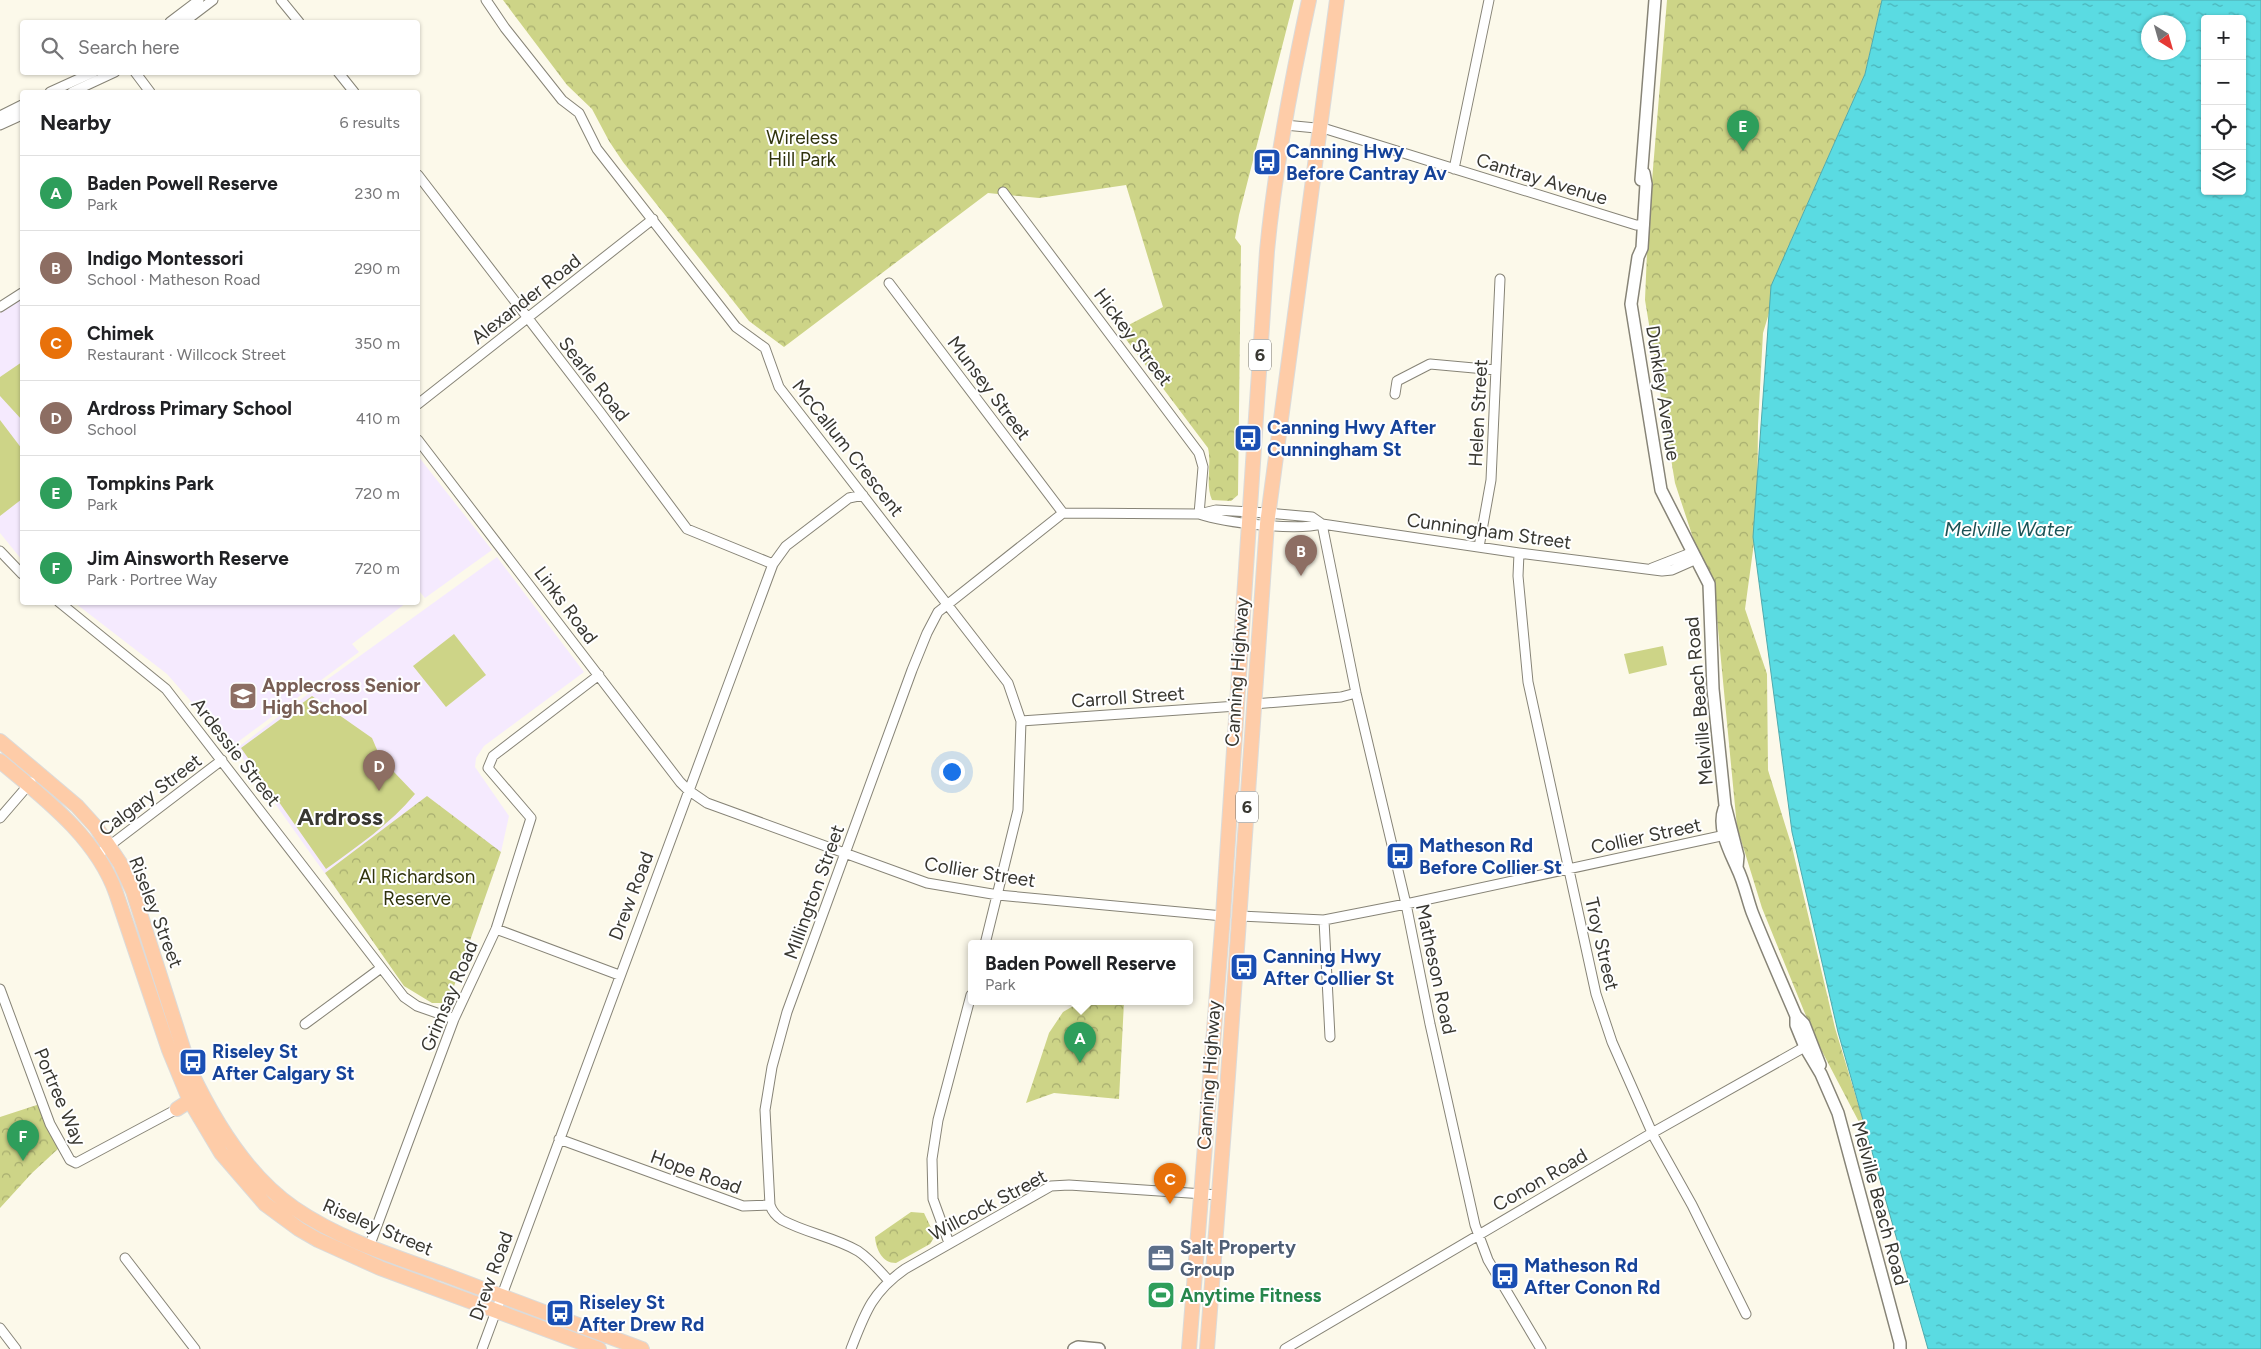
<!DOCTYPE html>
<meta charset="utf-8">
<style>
:root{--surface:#fff;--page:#f2f2f2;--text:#202124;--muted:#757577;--line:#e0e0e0;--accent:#c8410c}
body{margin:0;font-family:Figtree,sans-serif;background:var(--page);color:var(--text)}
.controls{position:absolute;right:15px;top:15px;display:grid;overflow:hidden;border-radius:5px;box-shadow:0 1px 4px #0004}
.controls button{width:45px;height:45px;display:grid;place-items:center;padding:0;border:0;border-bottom:1px solid var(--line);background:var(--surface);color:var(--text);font:25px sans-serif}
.compass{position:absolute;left:2141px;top:15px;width:45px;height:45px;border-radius:50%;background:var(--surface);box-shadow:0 1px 4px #0004;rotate:143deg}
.you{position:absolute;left:951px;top:771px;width:18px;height:18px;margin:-12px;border:4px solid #fff;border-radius:50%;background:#1a73e8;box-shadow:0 0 0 8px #1a73e833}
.badge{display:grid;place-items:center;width:32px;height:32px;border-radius:50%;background:var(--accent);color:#fff;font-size:16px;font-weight:700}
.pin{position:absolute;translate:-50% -41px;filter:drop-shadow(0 1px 2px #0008)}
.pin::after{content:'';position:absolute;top:26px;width:18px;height:15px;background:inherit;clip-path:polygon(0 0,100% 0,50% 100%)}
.popup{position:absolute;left:968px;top:940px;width:225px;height:65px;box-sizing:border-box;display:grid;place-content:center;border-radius:5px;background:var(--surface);filter:drop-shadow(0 1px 4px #0005);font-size:16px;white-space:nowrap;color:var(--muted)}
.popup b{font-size:19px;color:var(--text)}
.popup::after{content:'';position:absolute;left:50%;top:100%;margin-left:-10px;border:10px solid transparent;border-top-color:var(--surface)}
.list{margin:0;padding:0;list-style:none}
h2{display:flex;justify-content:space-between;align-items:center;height:65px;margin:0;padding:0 20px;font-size:21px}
h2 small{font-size:16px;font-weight:400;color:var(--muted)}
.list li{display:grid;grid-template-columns:32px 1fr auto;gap:15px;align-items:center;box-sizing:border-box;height:75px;padding:0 20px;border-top:1px solid var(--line)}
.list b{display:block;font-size:19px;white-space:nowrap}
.list p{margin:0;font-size:16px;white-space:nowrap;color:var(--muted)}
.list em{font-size:16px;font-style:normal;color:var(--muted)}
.icon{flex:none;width:28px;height:28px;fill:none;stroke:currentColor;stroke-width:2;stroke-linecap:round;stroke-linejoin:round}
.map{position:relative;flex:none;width:2261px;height:1349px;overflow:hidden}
.search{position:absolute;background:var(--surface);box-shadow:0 1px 4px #0004;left:20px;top:20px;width:400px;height:55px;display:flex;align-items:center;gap:12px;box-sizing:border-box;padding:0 18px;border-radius:5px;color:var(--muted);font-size:19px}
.panel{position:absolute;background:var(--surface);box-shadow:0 1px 4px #0004;left:20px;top:90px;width:400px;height:515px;border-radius:5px}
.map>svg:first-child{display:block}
.education{fill:#f5eafe}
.park{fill:url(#park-crowns)}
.garden{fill:#cdd487}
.water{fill:url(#water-ripples);stroke:#50aaad;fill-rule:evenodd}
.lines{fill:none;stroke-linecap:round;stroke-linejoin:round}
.minor-casing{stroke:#878477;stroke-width:11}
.tertiary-casing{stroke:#878477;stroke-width:14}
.trunk-casing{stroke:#dbdbda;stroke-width:16}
.minor{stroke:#fff;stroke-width:9}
.tertiary{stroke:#fff;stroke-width:11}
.trunk{stroke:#fecca8;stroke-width:14}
.labels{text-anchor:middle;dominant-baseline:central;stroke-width:4;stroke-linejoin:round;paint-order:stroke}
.shield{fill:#fff;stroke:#74736f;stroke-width:1}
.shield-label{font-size:18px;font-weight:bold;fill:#383731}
.park-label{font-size:19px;fill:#30330c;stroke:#fff}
.transit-label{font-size:19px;font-weight:bold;fill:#164399;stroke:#fff;text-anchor:start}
.street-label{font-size:19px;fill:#383731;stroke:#fff}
.education-label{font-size:19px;font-weight:bold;fill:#785e54;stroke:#fff;text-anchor:start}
.service-label{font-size:19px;font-weight:bold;fill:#4e5e75;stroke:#fff;text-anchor:start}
.leisure-label{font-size:19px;font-weight:bold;fill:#27864d;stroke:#fff;text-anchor:start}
.water-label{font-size:20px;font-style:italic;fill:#1b5356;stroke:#fff}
.district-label{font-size:24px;font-weight:bold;fill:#383731;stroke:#fff}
</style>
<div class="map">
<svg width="2261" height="1349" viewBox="0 0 2261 1349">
<defs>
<pattern id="park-crowns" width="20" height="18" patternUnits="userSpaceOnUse" patternTransform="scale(1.25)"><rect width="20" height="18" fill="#cdd487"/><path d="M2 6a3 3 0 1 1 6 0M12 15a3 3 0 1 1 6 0" fill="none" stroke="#a7ad6f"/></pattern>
<pattern id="water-ripples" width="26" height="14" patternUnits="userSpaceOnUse" patternTransform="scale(1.25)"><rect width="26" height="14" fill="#5adbe2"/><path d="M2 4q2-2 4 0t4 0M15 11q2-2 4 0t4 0" fill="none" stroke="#4bb2b8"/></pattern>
</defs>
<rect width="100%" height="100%" fill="#fcf9ea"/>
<!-- education -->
<path class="education" d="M22 299V560L0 533V313Z
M418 456 492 550 425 598 420 592 418 594Z
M497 557 584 672 484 746 476 758 475 767 509 816 501 852 452 992 444 1003H432L403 983 236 749 321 684Z
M75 603H406L352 644 359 652 231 747 167 674Z"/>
<!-- park -->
<path class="park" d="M503 0H1294L1239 215 1235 238 1241 246 1238 495 1231 501 1212 500C1205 484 1212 465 1208 448L1119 330 1163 307 1126 185 1039 198 988 193 784 347 749 321 623 162 609 141 592 109 567 85Z
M1667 0H1882L1865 74 1790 243 1763 333 1758 425 1757 521 1745 609 1767 674 1768 770 1792 847 1835 1028 1870 1143 1815 1038 1762 908 1737 827 1716 608 1675 483 1645 300 1648 229Z
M427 796 501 852 452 992 444 1003H432L404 986 325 873Z
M1080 1002H1124L1119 1099 1054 1093 1026 1103 1049 1033 1063 1012Z
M43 1103 59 1148 32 1173 0 1208V1117Z
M911 1212 924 1213 935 1236 930 1244 896 1263C882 1263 876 1249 875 1237Z"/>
<!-- garden -->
<path class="garden" d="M22 362V420L0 396V377Z
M0 420 22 449V499L0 516Z
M454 634 486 675 446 707 413 666Z
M1663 646 1667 665 1629 674 1624 654Z
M312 696 372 738 378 752 380 769 393 771 415 794C390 824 358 846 326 869L241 748Z"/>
<!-- water -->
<path class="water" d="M1882 0H2261V1349H1928L1838 1032 1792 832 1753 537 1771 286 1865 74ZM2205 19H2242V191H2205ZM2148 22H2178V52H2148Z"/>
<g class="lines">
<defs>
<path id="minor" d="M281 0 299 22
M486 0 505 28 562 100 579 113 597 149 736 327 765 348 779 387 1008 683 1021 721 1018 810 985 944
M170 22 199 0
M184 22 213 0
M135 72 150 92
M338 72 354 92
M50 92 94 72
M72 92 115 72
M0 116 22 105
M0 125 22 115
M1285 125 1326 129 1636 225H1644
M1454 169 1489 0
M418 175 600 412 687 529 773 564
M1003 192 1199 453 1203 467 1199 514
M889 283 1063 513
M0 307 22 293
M1395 394 1397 381 1430 364 1496 370
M418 404 653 219
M418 440 680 782 688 790 707 803 927 883 998 895 1223 916
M1199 514C1226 523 1296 531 1322 524
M1322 524 1356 693 1406 904 1430 1024 1475 1225 1488 1260 1541 1349
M1479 547 1491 480 1500 279
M0 551 22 574
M1519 553 1518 576 1528 682 1596 994 1612 1042 1654 1137 1692 1205 1746 1314
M1652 568 1693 552
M59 602 166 689 404 997 417 1006 454 1019
M1254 704 1341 697 1356 693
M1021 721 1237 706
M0 818 31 782
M96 856 222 760
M1240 916 1324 920 1406 904 1730 834
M1324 920 1330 1037
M496 929 619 975
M0 989 50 1124 70 1160 76 1163 177 1109
M305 1024 381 968
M559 1139 743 1206 770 1205
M949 1243 933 1199 932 1159 938 1120 971 995
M369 1247 454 1019 496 929 531 818 488 768 493 756 599 675
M125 1258 195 1349
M889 1281C879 1270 870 1259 858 1251 834 1237 806 1233 782 1220 776 1216 772 1211 770 1205L765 1110 772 1067 787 1012 912 670 927 633 938 612 1063 513 1199 514 1216 510 1268 513 1312 517 1322 524 1519 553 1662 571 1672 570 1697 559
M0 1328 16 1349
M482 1349 773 564 786 546 849 498 863 495
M851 1349C865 1313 872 1292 905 1269L1051 1186 1069 1185 1219 1195
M1285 1349 1652 1133 1810 1044"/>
<path id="tertiary" d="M1644 173 1646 184 1642 248 1638 257 1631 304 1661 490 1709 584 1713 689 1725 805 1738 856 1737 867
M1641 180 1655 0
M1724 809C1717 828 1730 852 1737 868 1744 882 1747 898 1752 912 1766 947 1781 981 1796 1016V1025L1805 1047 1821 1074 1838 1113 1900 1343V1349
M1796 1016 1804 1024 1820 1065
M1074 1349 1078 1347 1099 1349"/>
<path id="trunk" d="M0 741 77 806 96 827 120 863 133 891 190 1070C214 1121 247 1176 294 1208 339 1239 393 1256 443 1274 510 1299 576 1324 642 1349
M0 761C44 798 96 837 116 893L169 1050 190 1101 221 1153 265 1204 299 1229 318 1240 380 1268 599 1349
M177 1109 197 1096
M1189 1349 1223 916 1267 251C1275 166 1291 83 1309 0
M1207 1349 1227 1090 1267 524 1337 0"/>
</defs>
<!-- minor casing -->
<use href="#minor" class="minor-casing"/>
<!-- tertiary casing -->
<use href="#tertiary" class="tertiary-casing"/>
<!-- trunk casing -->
<use href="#trunk" class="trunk-casing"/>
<!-- minor -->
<use href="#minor" class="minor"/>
<!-- tertiary -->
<use href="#tertiary" class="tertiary"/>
<!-- trunk -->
<use href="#trunk" class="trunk"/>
</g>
<!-- icons -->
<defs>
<symbol id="bus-square" viewBox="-11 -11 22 22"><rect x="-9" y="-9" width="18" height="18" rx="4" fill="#1a4fb4" stroke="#fff"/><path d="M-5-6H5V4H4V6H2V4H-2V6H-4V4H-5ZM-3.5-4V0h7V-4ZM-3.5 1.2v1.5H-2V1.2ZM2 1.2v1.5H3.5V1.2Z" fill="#fff"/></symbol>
<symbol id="school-square" viewBox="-11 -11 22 22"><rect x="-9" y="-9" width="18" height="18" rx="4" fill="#8d6e63" stroke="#fff"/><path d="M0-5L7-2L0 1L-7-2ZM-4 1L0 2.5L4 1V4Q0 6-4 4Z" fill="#fff"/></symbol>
<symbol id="office-square" viewBox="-11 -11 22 22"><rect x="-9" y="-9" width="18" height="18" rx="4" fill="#5c6f8a" stroke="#fff"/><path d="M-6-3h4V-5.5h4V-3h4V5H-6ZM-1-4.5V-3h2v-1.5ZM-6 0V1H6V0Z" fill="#fff"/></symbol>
<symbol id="stadium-square" viewBox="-11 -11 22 22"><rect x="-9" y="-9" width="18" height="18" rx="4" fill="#2e9e5b" stroke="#fff"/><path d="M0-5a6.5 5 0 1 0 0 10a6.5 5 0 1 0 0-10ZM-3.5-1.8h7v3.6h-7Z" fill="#fff"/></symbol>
</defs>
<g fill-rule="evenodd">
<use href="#bus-square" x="1251" y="146" width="32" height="32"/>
<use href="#bus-square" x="1232" y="422" width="32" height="32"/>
<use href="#school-square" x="227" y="680" width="32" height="32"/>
<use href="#bus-square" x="1384" y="840" width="32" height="32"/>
<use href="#bus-square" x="1228" y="951" width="32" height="32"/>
<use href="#bus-square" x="177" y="1046" width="32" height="32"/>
<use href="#office-square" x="1145" y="1242" width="32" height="32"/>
<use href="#bus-square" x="1489" y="1260" width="32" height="32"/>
<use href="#stadium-square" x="1145" y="1279" width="32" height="32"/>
<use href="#bus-square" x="544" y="1297" width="32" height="32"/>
</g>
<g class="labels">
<!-- shield labels -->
<g class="shield">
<rect x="1249" y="339.5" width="22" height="31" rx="4"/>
<rect x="1236" y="791.5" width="22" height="31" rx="4"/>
</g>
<g class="shield-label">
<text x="1260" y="355">6</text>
<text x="1247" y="807">6</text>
</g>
<!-- park labels -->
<g class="park-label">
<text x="802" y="137">Wireless<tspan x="802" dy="22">Hill Park</tspan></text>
<text x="417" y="876">Al Richardson<tspan x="417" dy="22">Reserve</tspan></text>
</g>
<!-- transit labels -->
<g class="transit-label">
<text x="1286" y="151">Canning Hwy<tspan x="1286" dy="22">Before Cantray Av</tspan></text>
<text x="1267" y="427">Canning Hwy After<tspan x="1267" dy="22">Cunningham St</tspan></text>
<text x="1419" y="845">Matheson Rd<tspan x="1419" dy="22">Before Collier St</tspan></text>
<text x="1263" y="956">Canning Hwy<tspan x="1263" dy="22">After Collier St</tspan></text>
<text x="212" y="1051">Riseley St<tspan x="212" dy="22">After Calgary St</tspan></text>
<text x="1524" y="1265">Matheson Rd<tspan x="1524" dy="22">After Conon Rd</tspan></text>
<text x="579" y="1302">Riseley St<tspan x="579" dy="22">After Drew Rd</tspan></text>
</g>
<!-- street labels -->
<g class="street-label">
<text transform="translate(1542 179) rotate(17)">Cantray Avenue</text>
<text transform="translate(526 299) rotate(-38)">Alexander Road</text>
<text transform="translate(1133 337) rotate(53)">Hickey Street</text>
<text transform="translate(594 379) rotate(52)">Searle Road</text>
<text transform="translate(989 388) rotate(53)">Munsey Street</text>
<text transform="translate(1663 393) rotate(81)">Dunkley Avenue</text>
<text transform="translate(1478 413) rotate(-87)">Helen Street</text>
<text transform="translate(848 448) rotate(52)">McCallum Crescent</text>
<text transform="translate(1489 531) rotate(8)">Cunningham Street</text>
<text transform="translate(566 605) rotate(53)">Links Road</text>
<text transform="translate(1237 672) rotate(-86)">Canning Highway</text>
<text transform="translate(1128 697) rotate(-4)">Carroll Street</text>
<text transform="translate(1699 701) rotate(-95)">Melville Beach Road</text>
<text transform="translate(236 752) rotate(52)">Ardessie Street</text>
<text transform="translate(150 795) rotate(-37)">Calgary Street</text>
<text transform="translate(1646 836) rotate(-12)">Collier Street</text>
<text transform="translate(980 872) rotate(9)">Collier Street</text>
<text transform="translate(814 892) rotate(-70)">Millington Street</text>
<text transform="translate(631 896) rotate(-69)">Drew Road</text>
<text transform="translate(156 912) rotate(69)">Riseley Street</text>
<text transform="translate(1602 944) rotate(77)">Troy Street</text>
<text transform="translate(1436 969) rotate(78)">Matheson Road</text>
<text transform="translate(449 996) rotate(-67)">Grimsay Road</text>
<text transform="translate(1209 1075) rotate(-86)">Canning Highway</text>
<text transform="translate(60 1097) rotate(67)">Portree Way</text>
<text transform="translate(696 1172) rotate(20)">Hope Road</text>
<text transform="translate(1540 1180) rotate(-30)">Conon Road</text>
<text transform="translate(1880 1203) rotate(75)">Melville Beach Road</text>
<text transform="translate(988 1205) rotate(-28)">Willcock Street</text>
<text transform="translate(378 1227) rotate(23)">Riseley Street</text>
<text transform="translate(491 1276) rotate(-70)">Drew Road</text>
</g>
<!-- education labels -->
<g class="education-label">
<text x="262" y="685">Applecross Senior<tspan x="262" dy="22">High School</tspan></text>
</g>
<!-- service labels -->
<g class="service-label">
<text x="1180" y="1247">Salt Property<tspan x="1180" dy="22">Group</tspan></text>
</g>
<!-- leisure labels -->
<g class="leisure-label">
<text x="1180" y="1295">Anytime Fitness</text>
</g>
<!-- water labels -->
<g class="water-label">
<text x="2008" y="529">Melville Water</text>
</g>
<!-- district labels -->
<g class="district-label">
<text x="340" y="816">Ardross</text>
</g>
</g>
</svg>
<div class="controls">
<button>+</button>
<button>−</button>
<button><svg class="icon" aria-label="locate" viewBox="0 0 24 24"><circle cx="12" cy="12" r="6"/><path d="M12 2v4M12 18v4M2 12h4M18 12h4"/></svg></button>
<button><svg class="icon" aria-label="layers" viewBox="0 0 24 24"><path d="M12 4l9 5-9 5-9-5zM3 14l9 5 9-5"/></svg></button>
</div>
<svg class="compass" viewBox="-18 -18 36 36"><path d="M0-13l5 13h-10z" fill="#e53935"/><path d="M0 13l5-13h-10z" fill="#757577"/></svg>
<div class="you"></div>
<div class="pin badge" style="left:1080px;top:1063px;background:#2e9e5b">A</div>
<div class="popup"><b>Baden Powell Reserve</b>Park</div>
<div class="pin badge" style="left:1301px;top:576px;background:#8d6e63">B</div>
<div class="pin badge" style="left:1170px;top:1204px;background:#e8710a">C</div>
<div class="pin badge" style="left:379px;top:791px;background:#8d6e63">D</div>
<div class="pin badge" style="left:1743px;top:151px;background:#2e9e5b">E</div>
<div class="pin badge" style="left:23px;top:1161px;background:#2e9e5b">F</div>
<div class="search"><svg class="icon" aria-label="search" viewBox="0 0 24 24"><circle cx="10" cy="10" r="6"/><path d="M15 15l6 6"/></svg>Search here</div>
<section class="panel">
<h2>Nearby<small>6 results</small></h2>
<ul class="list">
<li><span class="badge" style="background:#2e9e5b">A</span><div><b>Baden Powell Reserve</b><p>Park</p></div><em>230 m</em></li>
<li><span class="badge" style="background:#8d6e63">B</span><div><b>Indigo Montessori</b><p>School · Matheson Road</p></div><em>290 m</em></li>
<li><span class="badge" style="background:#e8710a">C</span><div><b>Chimek</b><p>Restaurant · Willcock Street</p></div><em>350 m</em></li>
<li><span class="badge" style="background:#8d6e63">D</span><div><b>Ardross Primary School</b><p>School</p></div><em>410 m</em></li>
<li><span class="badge" style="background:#2e9e5b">E</span><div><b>Tompkins Park</b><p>Park</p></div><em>720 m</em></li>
<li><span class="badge" style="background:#2e9e5b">F</span><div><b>Jim Ainsworth Reserve</b><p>Park · Portree Way</p></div><em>720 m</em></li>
</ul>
</section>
</div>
